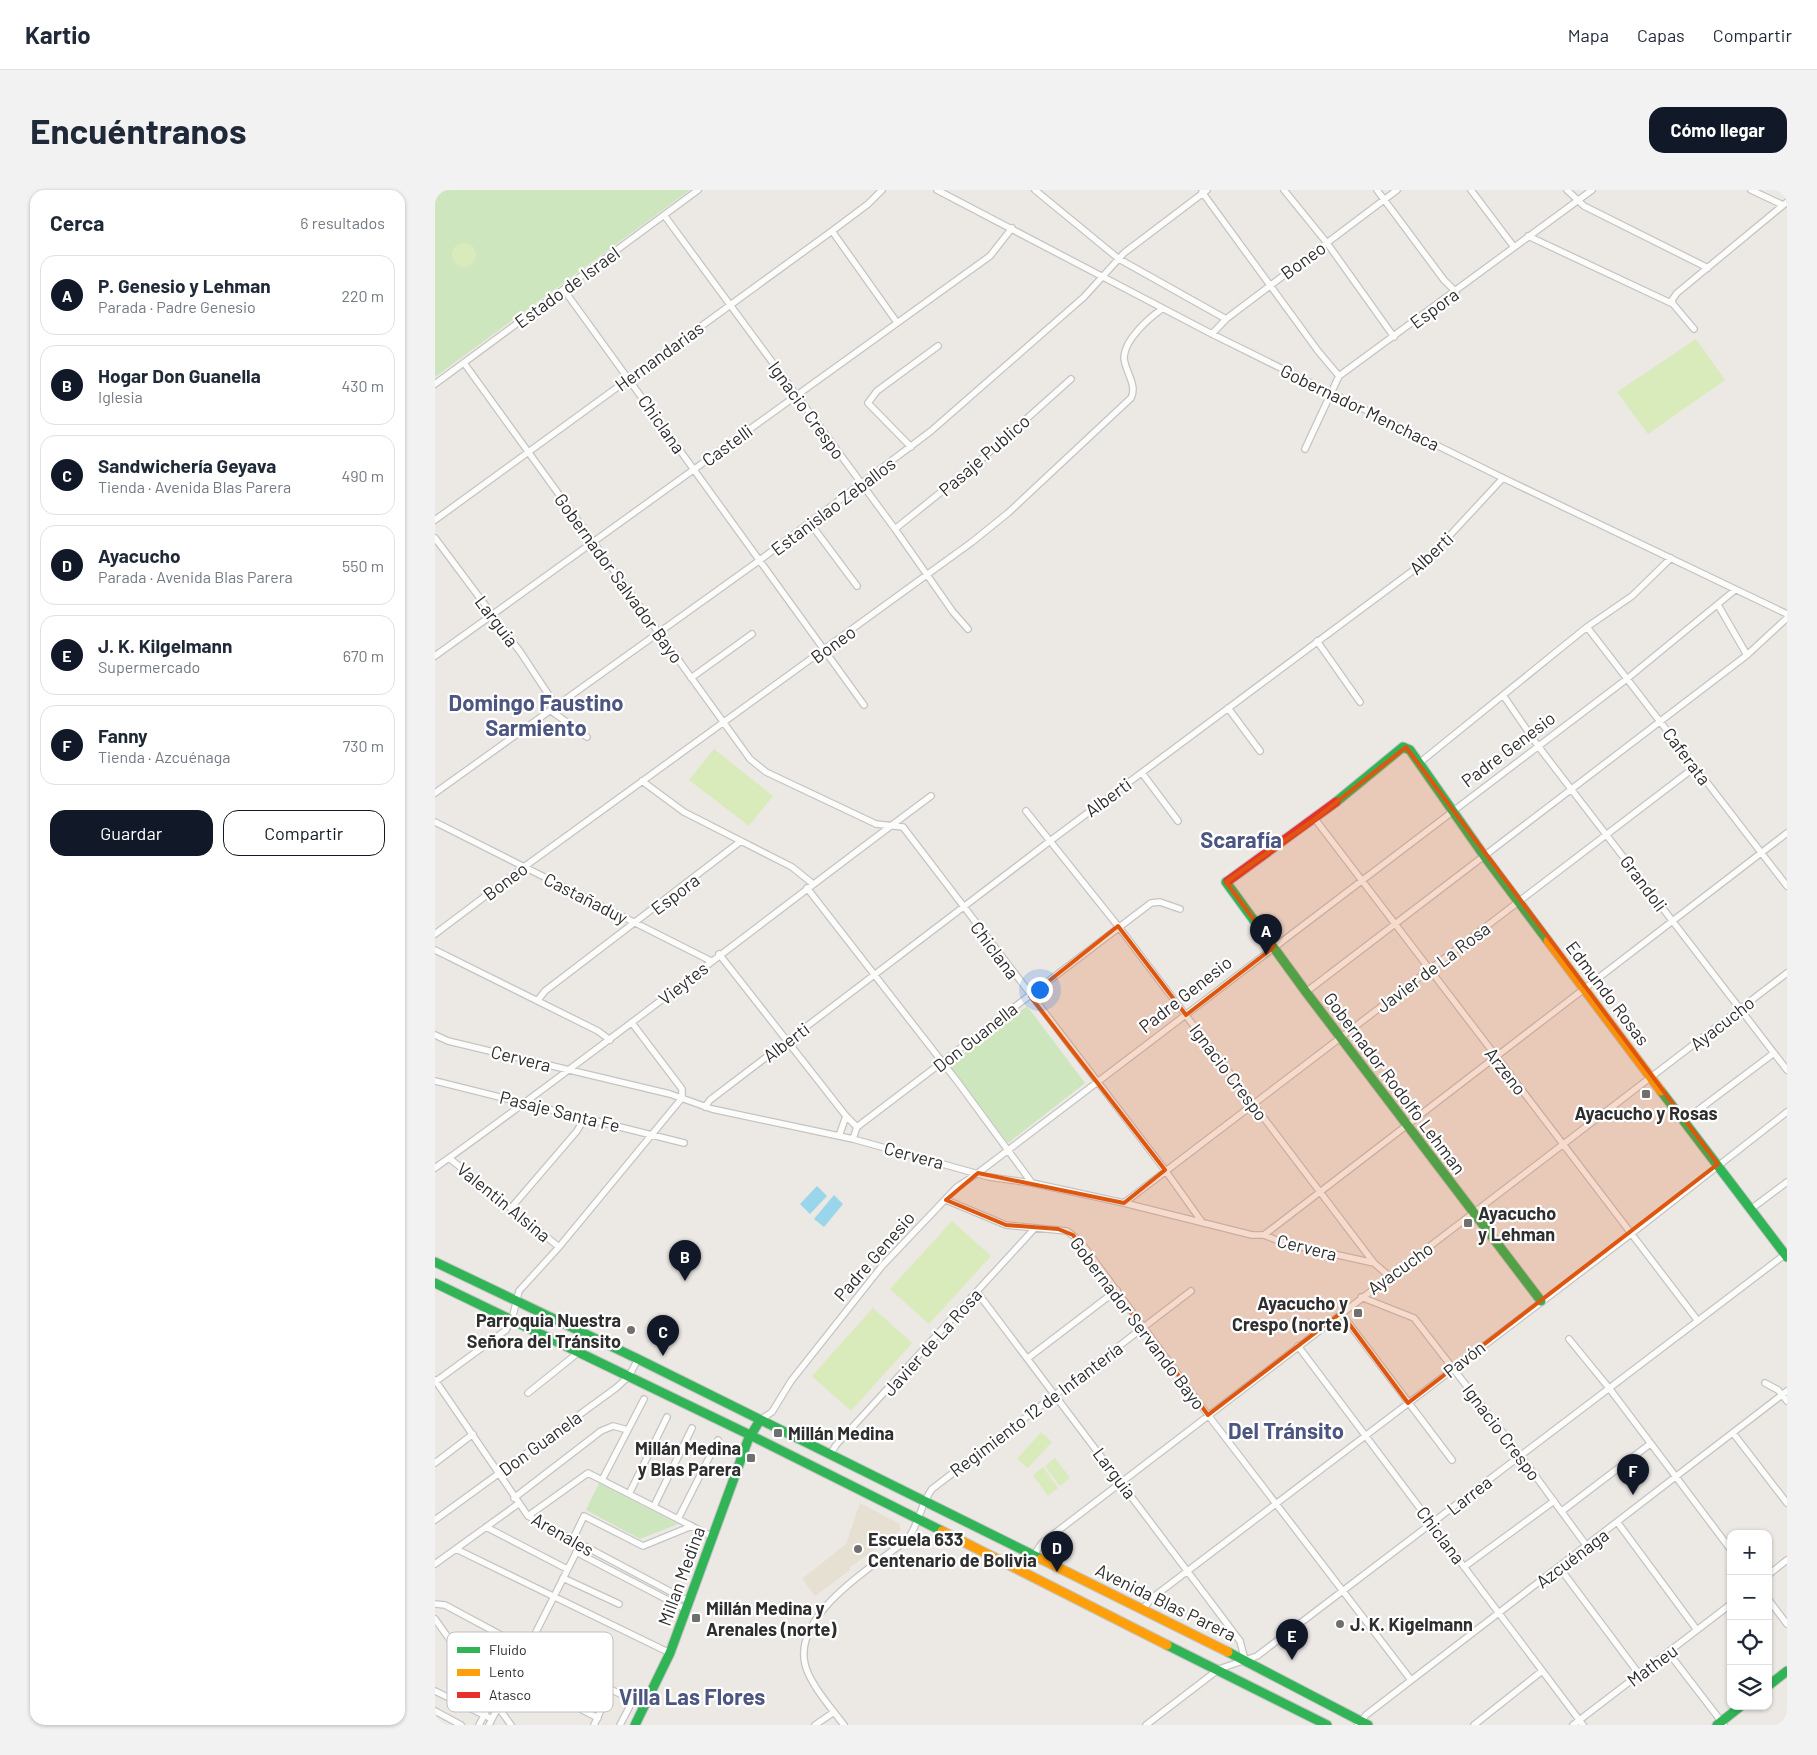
<!DOCTYPE html>
<html lang="es">
<meta charset="utf-8">
<style>
:root{--surface:#fff;--page:#f2f2f3;--text:#1f2937;--muted:#747a83;--line:#e0e1e3;--accent:#111827}
body{margin:0;font-family:Barlow,sans-serif;background:var(--page);color:var(--text)}
.controls{position:absolute;right:15px;bottom:15px;display:grid;overflow:hidden;border-radius:10px;box-shadow:0 1px 4px #0004}
.controls button{width:45px;height:45px;display:grid;place-items:center;padding:0;border:0;border-bottom:1px solid var(--line);background:var(--surface);color:var(--text);font:25px sans-serif}
.you{position:absolute;left:604px;top:799px;width:18px;height:18px;margin:-12px;border:4px solid #fff;border-radius:50%;background:#1a73e8;box-shadow:0 0 0 8px #1a73e833}
.badge{display:grid;place-items:center;width:32px;height:32px;border-radius:50%;background:var(--accent);color:#fff;font-size:16px;font-weight:700}
.pin{position:absolute;translate:-50% -41px;filter:drop-shadow(0 1px 2px #0008)}
.pin::after{content:'';position:absolute;top:26px;width:18px;height:15px;background:inherit;clip-path:polygon(0 0,100% 0,50% 100%)}
.list{margin:0;padding:0;list-style:none}
h2{display:flex;justify-content:space-between;align-items:center;height:65px;margin:0;padding:0 20px;font-size:21px}
h2 small{font-size:16px;font-weight:400;color:var(--muted)}
.list li{display:grid;grid-template-columns:32px 1fr auto;gap:15px;align-items:center;box-sizing:border-box;height:80px;margin:0 10px 10px;padding:0 10px;border:1px solid var(--line);border-radius:15px}
.list b{display:block;font-size:19px;white-space:nowrap}
.list p{margin:0;font-size:16px;white-space:nowrap;color:var(--muted)}
.list em{font-size:16px;font-style:normal;color:var(--muted)}
.actions{display:flex;gap:10px;padding:15px 20px}
.actions a{flex:1;padding:11px 0;border:1px solid var(--accent);border-radius:15px;text-align:center;font-size:18px;color:var(--accent)}
.actions .main{background:var(--accent);color:#fff}
.icon{flex:none;width:28px;height:28px;fill:none;stroke:currentColor;stroke-width:2;stroke-linecap:round;stroke-linejoin:round}
.map{position:relative;flex:none;width:1352px;height:1535px;overflow:hidden;border-radius:15px}
header{display:flex;align-items:center;gap:30px;box-sizing:border-box;height:70px;padding:0 25px;background:var(--surface);border-bottom:1px solid var(--line)}
header strong{font-size:24px}
nav{display:flex;gap:28px;margin-inline-start:auto;font-size:18px}
.intro{display:flex;align-items:center;justify-content:space-between;box-sizing:border-box;height:120px;padding:0 30px}
h1{margin:0;font-size:35px}
.button{padding:12px 22px;border-radius:15px;background:var(--accent);color:#fff;font-size:18px;font-weight:700}
main{display:flex;gap:30px;padding:0 30px}
aside{flex:1;background:var(--surface);border-radius:15px;box-shadow:0 1px 4px #0004}
.map>svg:first-child{display:block}
.education{fill:#e6e0d3}
.green{fill:#cee6be}
.pitch{fill:#d9eabb}
.water{fill:#99d6ec}
.lines{fill:none;stroke-linecap:round;stroke-linejoin:round}
.street-casing{stroke:#c5c4c5;stroke-width:8}
.fast-casing{stroke:#c5c4c5;stroke-width:11}
.slow-casing{stroke:#c5c4c5;stroke-width:11}
.jam-casing{stroke:#c5c4c5;stroke-width:11}
.street{stroke:#fcfcfb;stroke-width:5.5}
.fast{stroke:#30b455;stroke-width:9}
.slow{stroke:#ff9f0a;stroke-width:9}
.jam{stroke:#e5322d;stroke-width:9}
.marked{fill:#df570e;fill-opacity:0.2;stroke:#df570e;stroke-width:4;stroke-linejoin:round}
.poi-dot{fill:#706f6e;stroke:#fff;stroke-width:2}
.labels{text-anchor:middle;dominant-baseline:central;stroke-width:4.5;stroke-linejoin:round;paint-order:stroke}
.street-label{font-size:18px;fill:#2e2e2e;stroke:#fff}
.poi-label{font-size:18px;font-weight:bold;fill:#2e2e2e;stroke:#fff;text-anchor:start}
.district-label{font-size:22px;font-weight:bold;fill:#4d5680;stroke:#fff}
.key{fill:#fff;stroke:#c0c0c0;stroke-width:1}
.key-label{font-size:14px;fill:#2e2e2e}
</style>
<header>
<strong>Kartio</strong>
<nav><a>Mapa</a><a>Capas</a><a>Compartir</a></nav>
</header>
<div class="intro"><h1>Encuéntranos</h1><a class="button">Cómo llegar</a></div>
<main>
<aside>
<h2>Cerca<small>6 resultados</small></h2>
<ul class="list">
<li><span class="badge">A</span><div><b>P. Genesio y Lehman</b><p>Parada · Padre Genesio</p></div><em>220 m</em></li>
<li><span class="badge">B</span><div><b>Hogar Don Guanella</b><p>Iglesia</p></div><em>430 m</em></li>
<li><span class="badge">C</span><div><b>Sandwichería Geyava</b><p>Tienda · Avenida Blas Parera</p></div><em>490 m</em></li>
<li><span class="badge">D</span><div><b>Ayacucho</b><p>Parada · Avenida Blas Parera</p></div><em>550 m</em></li>
<li><span class="badge">E</span><div><b>J. K. Kilgelmann</b><p>Supermercado</p></div><em>670 m</em></li>
<li><span class="badge">F</span><div><b>Fanny</b><p>Tienda · Azcuénaga</p></div><em>730 m</em></li>
</ul>
<div class="actions"><a class="main">Guardar</a><a>Compartir</a></div>
</aside>
<div class="map">
<svg width="1352" height="1535" viewBox="0 0 1352 1535">
<rect width="100%" height="100%" fill="#ece8e4"/>
<!-- education -->
<path class="education" d="M425 1313 465 1334V1341L414 1378 415 1380 380 1406 367 1389 411 1354Z"/>
<!-- green -->
<path class="green" d="M0 0H255L0 187Z
M592 816 650 893 573 953 514 875Z
M164 1293 243 1334 205 1349 151 1320Z"/>
<!-- pitch -->
<path class="pitch" d="M17 65a12 12 0 1 1 24 0a12 12 0 1 1-24 0Z
M1261 149 1290 190 1213 244 1182 202Z
M279 559 338 606 314 636 254 590Z
M517 1031 556 1066 494 1134 455 1099Z
M438 1118 477 1153 416 1221 377 1186Z
M606 1242 617 1252 593 1278 582 1269Z
M620 1268 635 1288 625 1296 610 1276Z
M608 1277 623 1298 613 1306 598 1285Z"/>
<!-- water -->
<path class="water" d="M382 996 392 1006 375 1024 365 1014Z
M399 1005 408 1014 389 1037 379 1029Z"/>
<g class="lines">
<defs>
<path id="street" d="M502 0 777 144 1068 288 1352 424
M600 0 684 69 791 129
M849 0 892 53 959 147
M942 0 1009 90 1021 102
M1036 0 1079 57
M1132 0 1149 16 1273 78
M1316 0 1348 15
M767 2 883 161 904 186
M229 25 460 339 518 422 533 439
M397 41 461 131
M1093 46 1238 114
M129 100 429 515
M1259 139 1238 114 1237 110 1242 103 1352 12
M777 144 791 129 962 0
M29 173 315 569 331 582 441 634 468 637 730 980 767 1032
M0 194 263 0
M476 257 433 213 442 201 503 156
M870 259 904 186 1157 0
M0 330 397 41 433 14 447 0
M375 333 422 396
M460 339 541 274 636 189
M0 348 86 463 121 516
M1283 415 1312 465
M1152 437 1352 696
M882 451 925 512
M0 466 555 66 577 38
M256 488 317 444
M1068 505 1103 556 1352 880
M793 518 825 561
M115 520 152 547
M983 574 1152 437 1197 406 1236 368
M707 583 743 631
M207 591 249 622 357 677 378 694
M0 603 325 370 496 241 649 107 689 63 772 0
M591 621 683 736 939 1073
M880 629 1263 1131
M0 632 276 771
M372 698 522 891 597 993
M0 744 89 677 537 352 573 323 696 208C703 195 689 180 689 167 690 149 714 128 727 119
M0 760 163 841 175 850
M284 764 411 926 422 937
M871 802 1312 465 1352 428
M103 810 110 801 306 651
M0 845 13 851 235 904 277 919 418 949 554 987 597 993 689 1013 817 1045H829L849 1053 939 1073 954 1086
M0 891 249 953
M270 917 275 910 615 651 976 382 1005 356 1068 288
M1250 930 1339 863
M404 946 411 926
M418 949 422 937 716 713 725 712 745 719
M14 968 124 1057
M0 978C168 858 330 729 496 606
M511 1010 571 1035 632 1041 645 1051 773 1225 976 1490
M689 1013 1260 577
M76 1018 142 941 150 927
M1316 1019 1352 992
M829 1045 1352 643
M542 1102 805 1451 810 1470
M926 1107 979 1128 1085 1265 1151 1355
M906 1123 1017 1270
M1134 1149 1174 1198 1296 1360
M863 1156 1148 1535
M593 1168 682 1100
M0 1190 93 1326 255 1412
M0 1192 71 1140 77 1129 84 1101 124 1057 247 908V899L197 833
M1330 1193 1343 1200 1352 1211
M93 1203 144 1162
M325 1230 337 1222 356 1191 447 1076 522 997 543 983 1193 488 1300 400
M1298 1243 1352 1313
M395 1265 401 1255 599 1039
M0 1273 38 1244
M167 1290 209 1209
M194 1304 232 1227
M79 1308 166 1241 178 1236 193 1240
M219 1316 257 1238
M1127 1321 1215 1254
M93 1326 153 1283 278 1347
M243 1329 283 1250
M0 1330 181 1198 194 1186 203 1169
M1183 1333 1262 1440
M51 1337 132 1379
M137 1351 149 1326 208 1356 257 1336
M21 1359 235 1463
M141 1362 252 1420
M0 1374 83 1314
M1029 1377 1119 1311
M1124 1377 1204 1484
M587 1382 607 1353 1352 783
M1333 1385 1352 1370
M128 1388 184 1414
M1333 1409 1352 1434
M0 1414 10 1415 92 1459 210 1516
M708 1419 717 1408 1196 1044 1352 922
M0 1429 76 1535
M1233 1462 1289 1535
M79 1485 163 1528
M0 1501 57 1529
M0 1521 26 1535
M44 1535 58 1508
M54 1535 145 1355
M159 1535 176 1499
M185 1535 198 1510
M380 1535 399 1522
M409 1535C397 1519 374 1493 370 1474 358 1424 439 1375 472 1350 484 1335 485 1315 497 1299L756 1101
M711 1535 784 1479 822 1466 1352 1063
M923 1535 931 1525 1352 1201
M1039 1535 1107 1481
M1138 1535 1296 1414"/>
<path id="fast" d="M901 612 968 557 975 560 1050 667 1113 751
M793 691 791 692 871 802 1106 1111
M1226 901 1352 1067
M0 1072 203 1169 606 1369
M0 1093 315 1245 507 1341
M732 1455 892 1535
M793 1462 933 1535
M1333 1496 1352 1481
M200 1535 235 1463 313 1250 325 1230
M1282 1535 1306 1516"/>
<path id="slow" d="M1113 751 1226 901
M507 1341 732 1455
M606 1369 793 1462"/>
<path id="jam" d="M793 691 901 612"/>
</defs>
<!-- street casing -->
<use href="#street" class="street-casing"/>
<!-- fast casing -->
<use href="#fast" class="fast-casing"/>
<!-- slow casing -->
<use href="#slow" class="slow-casing"/>
<!-- jam casing -->
<use href="#jam" class="jam-casing"/>
<!-- street -->
<use href="#street" class="street"/>
<!-- fast -->
<use href="#fast" class="fast"/>
<!-- slow -->
<use href="#slow" class="slow"/>
<!-- jam -->
<use href="#jam" class="jam"/>
</g>
<!-- marked area -->
<path class="marked" d="M971 557 1283 974 973 1213 906 1123 773 1225 638 1045 623 1039 571 1035 511 1010 543 983 689 1013 730 980 595 806 683 736 751 825 839 757 791 692 880 629Z"/>
<!-- markers -->
<g class="poi-dot">
<rect x="1206" y="899" width="10" height="10" rx="2.5"/>
<rect x="1028" y="1028" width="10" height="10" rx="2.5"/>
<rect x="918" y="1118" width="10" height="10" rx="2.5"/>
<circle cx="196" cy="1140" r="5"/>
<rect x="338" y="1238" width="10" height="10" rx="2.5"/>
<rect x="311" y="1263" width="10" height="10" rx="2.5"/>
<circle cx="423" cy="1359" r="5"/>
<rect x="256" y="1423" width="10" height="10" rx="2.5"/>
<circle cx="905" cy="1434" r="5"/>
</g>
<g class="labels">
<!-- street labels -->
<g class="street-label">
<text transform="translate(868 70) rotate(-36)">Boneo</text>
<text transform="translate(132 97) rotate(-36)">Estado de Israel</text>
<text transform="translate(999 118) rotate(-36)">Espora</text>
<text transform="translate(224 166) rotate(-36)">Hernandarias</text>
<text transform="translate(925 217) rotate(26)">Gobernador Menchaca</text>
<text transform="translate(372 220) rotate(54)">Ignacio Crespo</text>
<text transform="translate(227 234) rotate(55)">Chiclana</text>
<text transform="translate(292 255) rotate(-36)">Castelli</text>
<text transform="translate(549 265) rotate(-41)">Pasaje Publico</text>
<text transform="translate(398 316) rotate(-37)">Estanislao Zeballos</text>
<text transform="translate(996 363) rotate(-43)">Alberti</text>
<text transform="translate(184 388) rotate(54)">Gobernador Salvador Bayo</text>
<text transform="translate(62 431) rotate(53)">Larguia</text>
<text transform="translate(398 454) rotate(-36)">Boneo</text>
<text transform="translate(1073 559) rotate(-37)">Padre Genesio</text>
<text transform="translate(1252 566) rotate(53)">Caferata</text>
<text transform="translate(673 607) rotate(-36)">Alberti</text>
<text transform="translate(70 691) rotate(-37)">Boneo</text>
<text transform="translate(1209 693) rotate(53)">Grandoli</text>
<text transform="translate(240 704) rotate(-37)">Espora</text>
<text transform="translate(151 708) rotate(27)">Castañaduy</text>
<text transform="translate(560 760) rotate(53)">Chiclana</text>
<text transform="translate(998 777) rotate(-37)">Javier de La Rosa</text>
<text transform="translate(248 793) rotate(-38)">Vieytes</text>
<text transform="translate(1173 803) rotate(53)">Edmundo Rosas</text>
<text transform="translate(750 804) rotate(-38)">Padre Genesio</text>
<text transform="translate(1287 833) rotate(-38)">Ayacucho</text>
<text transform="translate(540 847) rotate(-38)">Don Guanella</text>
<text transform="translate(351 852) rotate(-37)">Alberti</text>
<text transform="translate(86 868) rotate(14)">Cervera</text>
<text transform="translate(1071 881) rotate(52)">Arzeno</text>
<text transform="translate(794 882) rotate(53)">Ignacio Crespo</text>
<text transform="translate(960 893) rotate(53)">Gobernador Rodolfo Lehman</text>
<text transform="translate(125 921) rotate(14)">Pasaje Santa Fe</text>
<text transform="translate(479 965) rotate(15)">Cervera</text>
<text transform="translate(69 1012) rotate(39)">Valentin Alsina</text>
<text transform="translate(872 1057) rotate(14)">Cervera</text>
<text transform="translate(439 1066) rotate(-49)">Padre Genesio</text>
<text transform="translate(965 1078) rotate(-36)">Ayacucho</text>
<text transform="translate(703 1133) rotate(53)">Gobernador Servando Bayo</text>
<text transform="translate(497 1152) rotate(-48)">Javier de La Rosa</text>
<text transform="translate(1029 1169) rotate(-38)">Pavón</text>
<text transform="translate(601 1219) rotate(-37)">Regimiento 12 de Infantería</text>
<text transform="translate(1067 1242) rotate(53)">Ignacio Crespo</text>
<text transform="translate(105 1253) rotate(-36)">Don Guanela</text>
<text transform="translate(680 1283) rotate(53)">Larguia</text>
<text transform="translate(1034 1305) rotate(-38)">Larrea</text>
<text transform="translate(128 1344) rotate(30)">Arenales</text>
<text transform="translate(1006 1345) rotate(53)">Chiclana</text>
<text transform="translate(1137 1368) rotate(-37)">Azcuénaga</text>
<text transform="translate(246 1386) rotate(-70)">Millan Medina</text>
<text transform="translate(731 1412) rotate(26)">Avenida Blas Parera</text>
<text transform="translate(1217 1475) rotate(-37)">Matheu</text>
</g>
<!-- poi labels -->
<g class="poi-label">
<text x="1211" y="923" text-anchor="middle">Ayacucho y Rosas</text>
<text x="1043" y="1023">Ayacucho<tspan x="1043" dy="21">y Lehman</tspan></text>
<text x="913" y="1113" text-anchor="end">Ayacucho y<tspan x="913" dy="21">Crespo (norte)</tspan></text>
<text x="186" y="1130" text-anchor="end">Parroquia Nuestra<tspan x="186" dy="21">Señora del Tránsito</tspan></text>
<text x="353" y="1243">Millán Medina</text>
<text x="306" y="1258" text-anchor="end">Millán Medina<tspan x="306" dy="21">y Blas Parera</tspan></text>
<text x="433" y="1349">Escuela 633<tspan x="433" dy="21">Centenario de Bolivia</tspan></text>
<text x="271" y="1418">Millán Medina y<tspan x="271" dy="21">Arenales (norte)</tspan></text>
<text x="915" y="1434">J. K. Kigelmann</text>
</g>
<!-- district labels -->
<g class="district-label">
<text x="101" y="512">Domingo Faustino<tspan x="101" dy="25">Sarmiento</tspan></text>
<text x="806" y="649">Scarafía</text>
<text x="851" y="1240">Del Tránsito</text>
<text x="257" y="1506">Villa Las Flores</text>
</g>
</g>
<!-- legend -->
<rect x="12" y="1442" width="166" height="80" rx="8" class="key"/>
<rect x="22" y="1457" width="23" height="6" fill="#30b455"/>
<rect x="22" y="1479" width="23" height="7" fill="#ff9f0a"/>
<rect x="22" y="1502" width="23" height="6" fill="#e5322d"/>
<g class="key-label">
<text x="54" y="1465">Fluido</text>
<text x="54" y="1487">Lento</text>
<text x="54" y="1510">Atasco</text>
</g>
</svg>
<div class="controls">
<button>+</button>
<button>−</button>
<button><svg class="icon" aria-label="locate" viewBox="0 0 24 24"><circle cx="12" cy="12" r="6"/><path d="M12 2v4M12 18v4M2 12h4M18 12h4"/></svg></button>
<button><svg class="icon" aria-label="layers" viewBox="0 0 24 24"><path d="M12 4l9 5-9 5-9-5zM3 14l9 5 9-5"/></svg></button>
</div>
<div class="you"></div>
<div class="pin badge" style="left:831px;top:765px">A</div>
<div class="pin badge" style="left:250px;top:1091px">B</div>
<div class="pin badge" style="left:228px;top:1166px">C</div>
<div class="pin badge" style="left:622px;top:1382px">D</div>
<div class="pin badge" style="left:857px;top:1470px">E</div>
<div class="pin badge" style="left:1198px;top:1305px">F</div>
</div>
</main>
